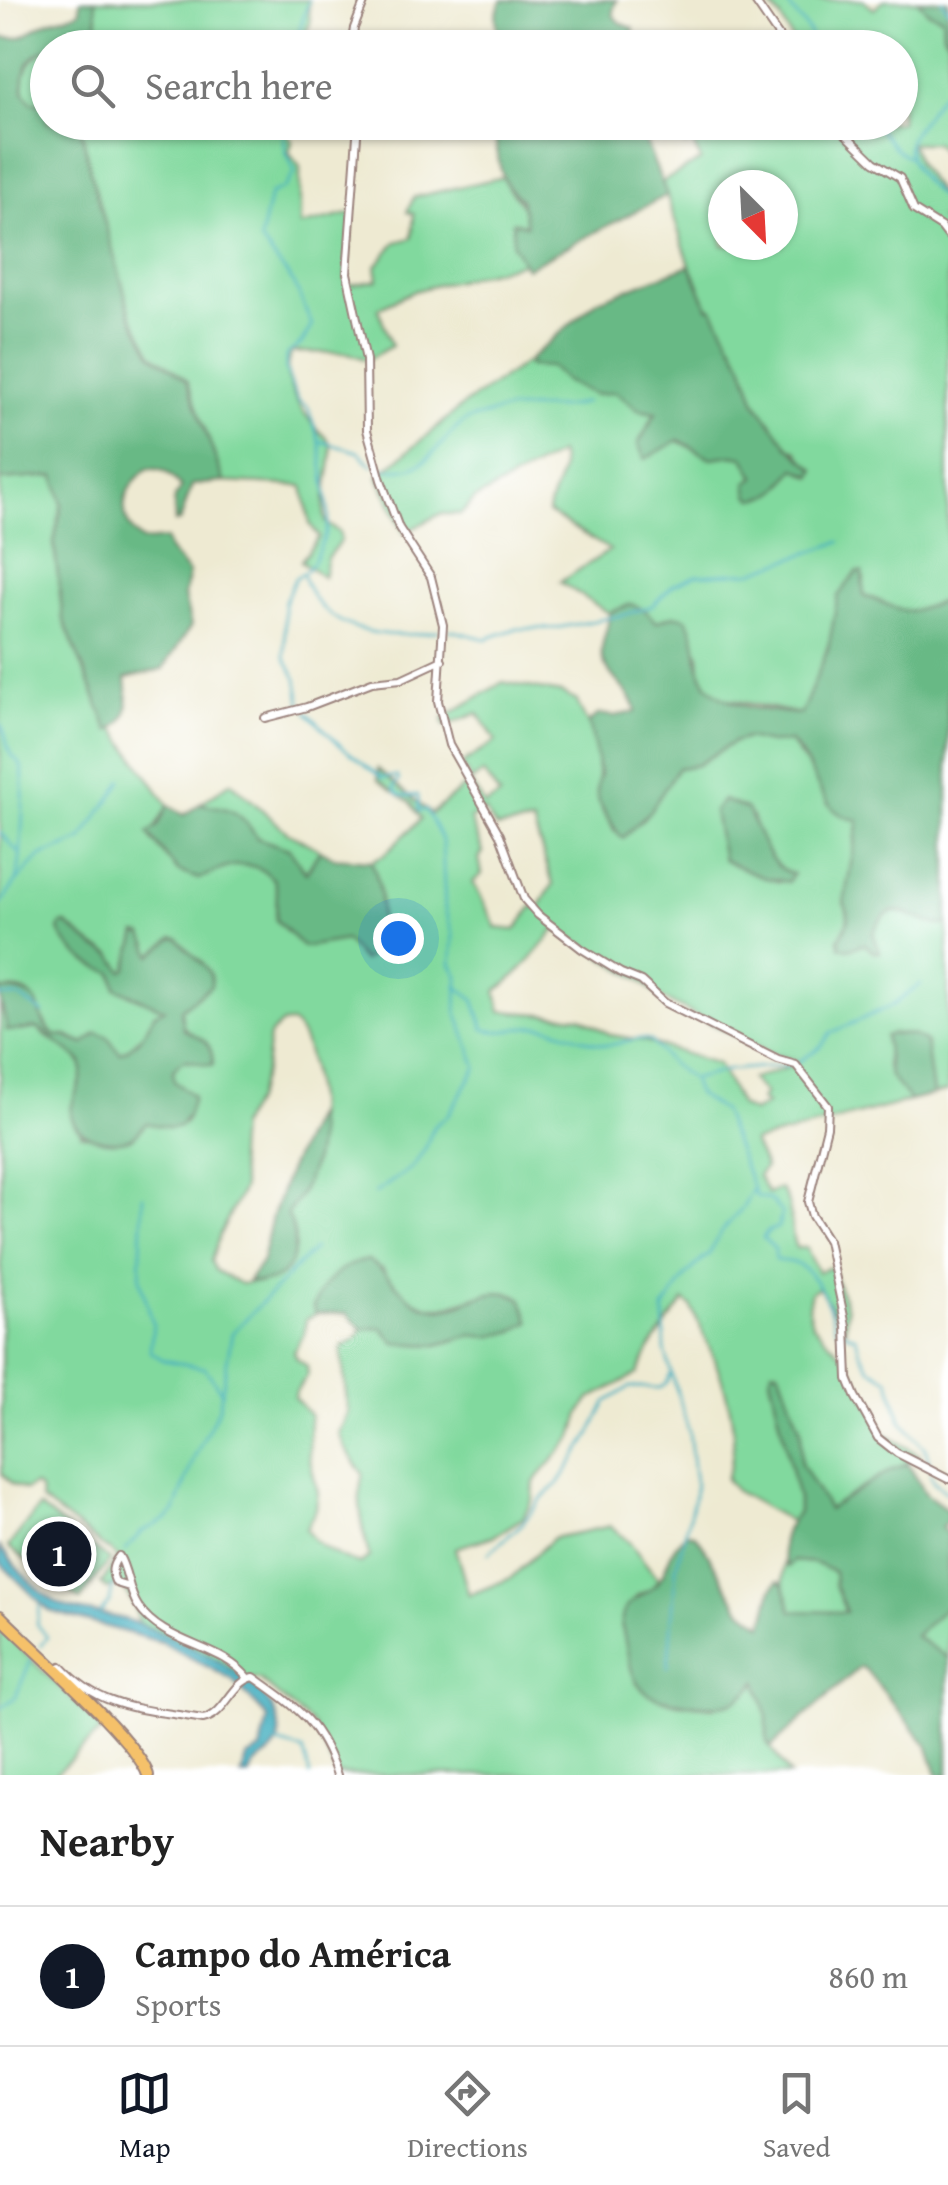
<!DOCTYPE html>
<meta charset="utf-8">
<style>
:root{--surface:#fff;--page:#f6f6f6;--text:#222;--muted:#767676;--line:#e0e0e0;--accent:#111827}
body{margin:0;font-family:"Gentium Book Plus",serif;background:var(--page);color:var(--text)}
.compass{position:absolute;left:708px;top:170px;width:90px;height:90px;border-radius:50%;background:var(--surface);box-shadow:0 2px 8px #0004;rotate:156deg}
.you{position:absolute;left:398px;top:938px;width:35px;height:35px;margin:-25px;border:8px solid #fff;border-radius:50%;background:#1a73e8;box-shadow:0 0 0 15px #1a73e833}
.badge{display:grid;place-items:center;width:65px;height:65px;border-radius:50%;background:var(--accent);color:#fff;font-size:32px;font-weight:700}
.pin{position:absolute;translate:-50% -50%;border:5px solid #fff;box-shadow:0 2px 10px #0006}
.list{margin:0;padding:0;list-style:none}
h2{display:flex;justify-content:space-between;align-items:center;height:130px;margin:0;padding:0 40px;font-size:42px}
h2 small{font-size:32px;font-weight:400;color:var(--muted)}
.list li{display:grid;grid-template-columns:65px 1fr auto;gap:30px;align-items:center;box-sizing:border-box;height:140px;padding:0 40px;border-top:2px solid var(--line)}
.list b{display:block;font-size:38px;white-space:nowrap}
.list p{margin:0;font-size:32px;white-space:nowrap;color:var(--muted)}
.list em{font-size:32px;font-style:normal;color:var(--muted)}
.icon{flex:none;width:55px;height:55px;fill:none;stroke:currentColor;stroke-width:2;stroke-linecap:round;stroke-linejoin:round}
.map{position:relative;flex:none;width:948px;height:1775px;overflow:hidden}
.search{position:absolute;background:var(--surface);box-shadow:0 2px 8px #0004;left:30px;right:30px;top:30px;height:110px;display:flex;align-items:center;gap:25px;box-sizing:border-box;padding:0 35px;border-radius:55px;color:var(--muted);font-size:38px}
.sheet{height:270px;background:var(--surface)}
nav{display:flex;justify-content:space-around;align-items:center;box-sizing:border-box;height:140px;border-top:2px solid var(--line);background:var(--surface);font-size:28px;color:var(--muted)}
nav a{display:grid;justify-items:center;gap:5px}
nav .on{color:var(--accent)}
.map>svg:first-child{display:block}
.green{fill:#81d99e;stroke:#667c64;stroke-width:2.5;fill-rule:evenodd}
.forest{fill:#68b985;stroke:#596c58;stroke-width:2.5}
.water{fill:#42afc0;stroke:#466776;stroke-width:2.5}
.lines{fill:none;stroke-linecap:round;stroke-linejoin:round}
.stream{stroke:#42afc0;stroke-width:2.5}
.minor-casing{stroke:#9c847e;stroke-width:10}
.primary-casing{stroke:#9c847e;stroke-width:14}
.minor{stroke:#fff;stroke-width:6}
.primary{stroke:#f5c16b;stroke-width:10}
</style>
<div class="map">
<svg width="948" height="1775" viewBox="0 0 948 1775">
<rect width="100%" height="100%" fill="#fff"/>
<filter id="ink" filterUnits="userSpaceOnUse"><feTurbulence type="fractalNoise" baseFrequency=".01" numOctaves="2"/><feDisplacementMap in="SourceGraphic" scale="20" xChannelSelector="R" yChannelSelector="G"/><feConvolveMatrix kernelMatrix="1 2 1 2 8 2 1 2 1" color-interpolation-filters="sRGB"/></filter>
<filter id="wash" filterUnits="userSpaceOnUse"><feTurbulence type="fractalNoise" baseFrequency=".0048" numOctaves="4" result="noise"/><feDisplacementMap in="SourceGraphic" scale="40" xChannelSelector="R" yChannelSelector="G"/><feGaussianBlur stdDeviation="2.25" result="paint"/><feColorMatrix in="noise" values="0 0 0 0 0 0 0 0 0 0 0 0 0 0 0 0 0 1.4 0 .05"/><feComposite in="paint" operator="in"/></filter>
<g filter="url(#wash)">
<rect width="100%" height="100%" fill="#eeead2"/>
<!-- green -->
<path class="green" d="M95 0H308L310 23 301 47 49 48 90 37Z
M765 0H864L874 9 884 0H918L928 12 942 16 943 34 948 41V160L935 143H911L918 164 948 206V214L940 218 948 227V599C898 619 909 611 863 595L864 577 834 628 810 699 801 714 722 698 711 691 700 671 699 653 669 617 656 622C641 606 628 604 609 613L560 582 610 550 548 513C550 490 567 478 559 454L475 499 461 514H440L404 533 378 476 462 406 528 361 529 365 551 367C563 382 596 393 616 392L638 410 656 413 648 425 711 458 733 455 744 457 755 478 784 484 795 468 810 476 798 451 789 447 756 402 743 364 708 307 690 265 662 182 701 160 692 142 685 145 674 124 900 122V48L796 47 781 18ZM723 185H783V245H723Z
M47 48V103L32 102C11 84 29 59 47 48Z
M80 123H283L292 142 289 153 300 167V226L353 213 346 279 351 285 378 280 376 266 396 242 412 238 414 214 407 212 414 197 503 177C510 198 525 196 527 226L513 222V244L523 263 414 291 378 308 392 346 367 360 348 353 292 352C277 376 301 410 317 429 322 435 329 437 331 446 335 466 319 497 326 523L339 532 341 540 327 558 323 577 301 561 319 537 310 524 303 486 224 482 187 380 152 354 131 315 90 170Z
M55 476 62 504 54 543 63 619 109 730 115 729 168 805 150 837 178 871C204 869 259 853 275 881 280 892 275 908 276 920L303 947 345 940 363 960 371 956C383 925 385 891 371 861L384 855 421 819 411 803 378 780V769L431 814 470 782 485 805 500 796 483 773 471 781 462 764 496 741 478 713 445 726 443 718 503 682 561 693 577 701C582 717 593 728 596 745 598 759 598 799 602 810 605 816 612 823 614 831L631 829 642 820 678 768 697 765 734 742 747 738 770 743 790 742 822 788 827 803 859 820 844 903C852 918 848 925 839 939L865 944C870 937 873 929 878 922 897 896 925 929 948 924V1091L933 1095 926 1042 913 1035 891 1034C878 1079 893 1069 910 1101L753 1142 765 1167 758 1176 768 1194 780 1188C796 1208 787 1227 796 1248H806L818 1272 831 1267 847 1309 845 1329 819 1288 811 1292 808 1307 812 1324 848 1361 885 1434 919 1455 828 1510 801 1464V1430L777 1369 770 1377 798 1499V1512L790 1521 736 1491 726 1479C749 1424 713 1356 691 1306L684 1301 654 1342 637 1374 590 1399 580 1414 573 1437 534 1482 533 1499 523 1518 494 1536 455 1548 469 1595 511 1578 553 1538 611 1526 630 1543 658 1579 652 1588 636 1596 621 1624 636 1682C652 1705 689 1704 714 1707L757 1680 767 1715V1742L790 1775H337L313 1725 260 1680 244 1679 220 1661 138 1624 135 1607 123 1587 116 1585 106 1589 101 1584 118 1557 41 1500 40 1490 34 1485 25 1490 12 1484 2 1474 0 1004 7 1023 20 1031 38 1028 44 1035 76 1055 84 1070 81 1134C116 1142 117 1148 146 1123L172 1128 185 1123 193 1097 174 1081 173 1071 182 1060 195 1062 191 1033 181 1025V1009L187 1003 202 962 189 955 178 939H173L152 955 149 954 148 944 137 934 127 969 123 971 112 955 96 948 65 923 113 973 116 988 165 1009 126 1052 120 1054 111 1042 94 1035 84 1044 67 1036H56C34 1021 45 981 0 991V480ZM485 811 496 828 533 823 553 884 538 909 533 906 516 930 497 928 473 882 482 874 479 858 483 852 470 819ZM752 817C758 838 771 868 792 874L779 882 724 860 722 843ZM556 929 642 981 658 996 771 1054 798 1061 795 1065 751 1079 765 1094 760 1099 766 1104 753 1112 740 1106 718 1064 642 1040 611 1035 581 1017 501 1011 496 991C516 979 541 948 556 929ZM291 1023C315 1037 319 1124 314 1150 310 1172 301 1197 287 1214 301 1240 297 1272 265 1281 256 1284 250 1281 241 1284L215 1270 211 1261 220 1234 243 1188 237 1156 239 1126 255 1100 265 1070 269 1036 281 1024ZM382 1268C388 1281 397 1289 409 1297 451 1326 476 1281 516 1295L477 1334 437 1345 395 1343 382 1328 362 1329 356 1339 341 1348 348 1412 339 1433 345 1448 363 1474C355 1500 364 1531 369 1557L361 1564C343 1560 314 1545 306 1529L316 1509 318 1493 309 1456 310 1415 295 1398 296 1391 308 1375 307 1366 297 1359 294 1352 304 1334 306 1319 316 1314 313 1307 321 1293Z
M231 782 287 832 320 850 308 874 289 849 257 838C241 811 231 808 200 804Z
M39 1507 110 1560 80 1600 8 1547Z
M793 1561 814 1563 834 1572 835 1586 847 1613 792 1611 783 1584 784 1563 788 1567Z
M948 1605V1658L914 1636Z
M0 1629 103 1729 54 1775H0Z"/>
<!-- forest -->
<path class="forest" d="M80 0H95L98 25 96 33C66 51 19 39 24 92L31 102 47 103 48 122 80 123 90 170 131 315 152 354 187 380 224 482 192 485 180 521 175 522 174 499 181 488C172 475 163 467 147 469 120 491 116 518 142 541L166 539 169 550 189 573 184 596 191 626 163 669 126 678C128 701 133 719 109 731L63 619 54 543 62 504 55 476 0 480V37C28 42 25 31 47 22 58 17 70 17 80 11Z
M501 0H617C607 17 618 23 633 28L637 45 499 47 496 16Z
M918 0H948V41L943 34 942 17 928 12Z
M494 123H638L667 195 526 268 513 244V222L526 225 521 199C497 184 497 149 494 123Z
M690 265 708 307 713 309 743 364 756 403 789 447 815 469 813 476 795 468C783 485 776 497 754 499L749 495 747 483 755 477 744 457 733 455 711 458 679 440 645 459 638 444 656 413 639 410 616 392 596 395 566 382 551 367 529 366 530 359 598 300Z
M857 572H862L864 596C909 610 897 619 948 599V924C916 930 895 887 873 933L880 952H873L865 944 848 949 840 947 839 939C847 925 852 918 844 903L859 820C818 818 818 766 790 742L770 743 747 738 734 742 697 765 678 768 651 810 623 838C615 832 615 827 609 819 599 804 592 792 600 774L589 722 599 714 614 716 636 712C634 692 606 678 602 655 600 642 610 627 609 613L631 604 645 610 656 622 675 615 686 618C698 636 695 650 700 670 710 708 769 711 801 714L828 649 838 596Z
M723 800 746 809C761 830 765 867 793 874L788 882 765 878 723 860 714 811Z
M200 804C232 808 241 811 257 838L289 849 306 873 320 850 335 858 371 861C385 891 383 926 371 956L363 961 345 940 303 947 276 920 277 892 274 880C250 854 226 867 199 879L178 871 148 833 158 826 168 805 184 815Z
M65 923 96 948 112 955 123 971 127 969 137 934 143 935 152 955 173 938 179 939C189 957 214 964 211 986L181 1009 183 1029C202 1038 213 1041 213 1065 195 1066 185 1050 173 1071L174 1081 193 1096 188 1114 180 1126 172 1128 146 1123C141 1129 137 1136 129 1139 109 1146 74 1137 71 1114 70 1095 87 1083 81 1061L38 1028 7 1031C6 1017 0 1006 0 991L3 990C54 991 29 1018 55 1036L62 1035 84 1044 97 1033 107 1036 120 1053C135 1048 148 1028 154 1014L164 1009 116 988 113 973C92 967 67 952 59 930L61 924Z
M891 1034 912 1035 926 1042 933 1095 910 1101 889 1075 885 1036Z
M314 1116C324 1148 307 1190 287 1214 304 1247 292 1290 248 1281L262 1261 272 1216 289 1169Z
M368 1260C391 1272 401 1300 429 1307 464 1316 482 1279 521 1298L530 1322 514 1331 489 1337 471 1335 437 1345 395 1343 382 1328 362 1329 346 1313 316 1314 313 1307C322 1282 341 1264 368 1260Z
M772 1369 780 1372 801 1431V1464L828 1509 891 1470 908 1464 926 1494 948 1510V1521L941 1527 948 1534V1605L915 1636 948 1658V1775H937L927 1745 865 1669 860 1667 771 1747 767 1742V1715L757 1681C737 1710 711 1708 680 1702 668 1700 653 1699 643 1690 628 1677 627 1642 621 1624 624 1598 637 1601 652 1588 671 1571 665 1548 688 1533L694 1534 701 1542 739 1607 763 1625 772 1589 778 1581 783 1584 792 1611 846 1612 835 1586 834 1572 814 1563 793 1561 788 1567C776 1549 784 1528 798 1512V1499L770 1377Z"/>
<!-- water -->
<path class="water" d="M0 1547C16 1565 32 1587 53 1600 74 1614 104 1612 127 1620 168 1633 293 1684 278 1741 274 1757 253 1760 250 1775H241L247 1758 261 1750 268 1718 232 1680 161 1642 49 1611 0 1563Z"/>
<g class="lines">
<!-- stream -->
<path class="stream" d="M784 0 808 30 816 48
M942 0 948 10
M294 48 309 0
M948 88C937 97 931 108 923 119 919 126 912 132 910 139 901 162 931 190 948 203
M281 122 286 152 295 172 284 188 270 194 260 240 294 283 312 325 301 344 286 355V369L293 389 299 401 308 407 320 443 329 517 326 534 313 562 306 571 295 578 284 603 285 658 297 679 301 704
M872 122C886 136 892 150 909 157
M320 441 359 452 373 466
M381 469C431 475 431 448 464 422 469 418 479 417 486 415 518 404 553 413 585 402
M303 575C320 633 387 641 438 631
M450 630 486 639 515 629 557 628 624 615 652 606 673 585 696 575 752 572 840 542
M307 712 340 745 382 778 397 776 399 780 394 786 396 792 402 796 418 795 419 811 426 810 442 840 445 910 453 934 451 964 458 976 457 1013 477 1067 448 1115 433 1127 426 1147 413 1167 375 1193
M0 723C7 733 5 744 11 754 16 762 17 757 21 766 26 778 21 864 17 879
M0 832 19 853
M0 905 17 881 41 856 82 840C93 818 111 803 122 780
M456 986 474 999 484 1029C510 1036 520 1024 545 1027 565 1030 584 1042 605 1045 622 1046 632 1035 650 1040L670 1063 692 1080 697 1094 722 1111 756 1196 770 1200 782 1213 778 1227 767 1232 763 1238 775 1249V1260C780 1261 786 1261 791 1262 816 1268 830 1306 835 1328L856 1337 860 1352 870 1368 889 1380 901 1420 926 1450 930 1466
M0 996 19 997 43 1013
M797 1063 820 1047 831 1033 895 1004 921 984
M694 1079 728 1070 789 1065
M143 1195 140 1279 153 1324 150 1351 163 1360 205 1368 222 1393
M930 1474 934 1482 948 1493
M125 1551 142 1532 167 1519 175 1511 194 1458 219 1408 232 1333 314 1249
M488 1554 523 1523 541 1499 559 1483 588 1439 606 1402 630 1387 660 1388 667 1383 670 1375
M40 1605 37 1624 47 1637 40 1646
M100 1613 110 1601 113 1585
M668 1667 676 1568 694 1498 695 1483 689 1432 665 1351 664 1309 687 1274 709 1254 721 1232 744 1206 752 1190
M0 1708 15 1698 33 1655
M277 1743 303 1750 310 1775
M681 1775 682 1773"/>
</g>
</g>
<g filter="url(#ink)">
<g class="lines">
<defs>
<path id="minor" d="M754 0 787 48
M351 48 354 28 365 0
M358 122 347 273 366 360 367 430 381 480 399 528 431 577 443 625 438 701 449 745 500 835 524 899 538 915 582 949 621 973 641 981 665 1003 778 1060 796 1065 828 1106 827 1127 808 1202 812 1216 828 1241 846 1326 848 1379 855 1396 878 1438 897 1453 948 1479
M833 122 874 162 900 178 914 210 941 227 948 236
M265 718 307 707 372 682 401 679 442 660
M129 1587 116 1583C110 1572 112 1565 119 1556 128 1570 128 1591 138 1606 164 1645 221 1644 248 1678
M56 1669 61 1666C103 1712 145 1708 203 1719 226 1715 231 1682 254 1677 299 1709 319 1722 337 1775"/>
<path id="primary" d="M0 1616C31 1647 137 1740 148 1775"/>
</defs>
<!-- minor casing -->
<use href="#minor" class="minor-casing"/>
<!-- primary casing -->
<use href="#primary" class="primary-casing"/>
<!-- minor -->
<use href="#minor" class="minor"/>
<!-- primary -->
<use href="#primary" class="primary"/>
</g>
</g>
</svg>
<svg class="compass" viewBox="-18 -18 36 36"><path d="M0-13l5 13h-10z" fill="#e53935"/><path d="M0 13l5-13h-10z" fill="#767676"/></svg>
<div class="you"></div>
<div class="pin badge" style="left:59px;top:1554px">1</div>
<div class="search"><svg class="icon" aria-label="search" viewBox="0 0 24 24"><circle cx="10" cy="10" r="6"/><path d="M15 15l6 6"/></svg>Search here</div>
</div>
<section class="sheet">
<h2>Nearby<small></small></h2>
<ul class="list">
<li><span class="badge">1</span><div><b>Campo do América</b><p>Sports</p></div><em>860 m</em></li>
</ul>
</section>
<nav>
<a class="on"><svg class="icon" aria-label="map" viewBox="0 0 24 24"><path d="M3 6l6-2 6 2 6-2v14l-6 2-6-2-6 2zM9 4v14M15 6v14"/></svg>Map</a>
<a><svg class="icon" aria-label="directions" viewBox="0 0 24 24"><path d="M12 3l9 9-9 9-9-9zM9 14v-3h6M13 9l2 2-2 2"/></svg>Directions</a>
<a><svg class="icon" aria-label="saved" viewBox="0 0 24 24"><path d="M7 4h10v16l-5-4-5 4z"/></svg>Saved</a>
</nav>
